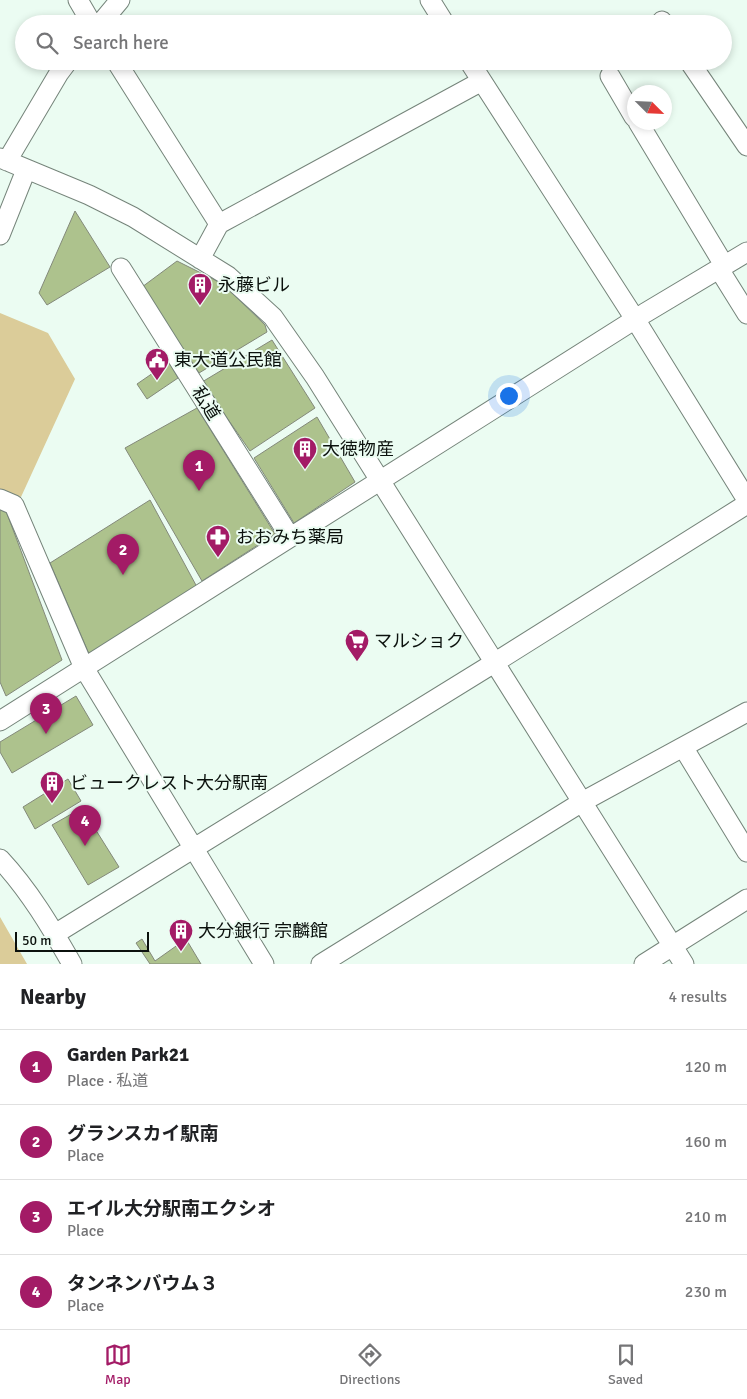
<!DOCTYPE html>
<meta charset="utf-8">
<style>
:root{--surface:#fff;--page:#f6f6f6;--text:#202124;--muted:#757577;--line:#e0e0e0;--accent:#a31b66}
body{margin:0;font-family:Signika,"Noto Sans JP",sans-serif;background:var(--page);color:var(--text)}
.compass{position:absolute;left:627px;top:85px;width:45px;height:45px;border-radius:50%;background:var(--surface);box-shadow:0 2px 8px #0003;rotate:114deg}
.scale{position:absolute;left:15px;bottom:12px;width:134px;box-sizing:border-box;padding-left:5px;border:2px solid #0b110d;border-top:0;font-size:14px;line-height:18px;white-space:nowrap;color:#0b110d;-webkit-text-stroke:4px #ebfcf2;paint-order:stroke}
.you{position:absolute;left:508px;top:395px;width:18px;height:18px;margin:-12px;border:4px solid #fff;border-radius:50%;background:#1a73e8;box-shadow:0 0 0 8px #1a73e833}
.badge{display:grid;place-items:center;width:32px;height:32px;border-radius:50%;background:var(--accent);color:#fff;font-size:16px;font-weight:700}
.pin{position:absolute;translate:-50% -41px;filter:drop-shadow(0 1px 2px #0008)}
.pin::after{content:'';position:absolute;top:26px;width:18px;height:15px;background:inherit;clip-path:polygon(0 0,100% 0,50% 100%)}
.list{margin:0;padding:0;list-style:none}
h2{display:flex;justify-content:space-between;align-items:center;height:65px;margin:0;padding:0 20px;font-size:21px}
h2 small{font-size:16px;font-weight:400;color:var(--muted)}
.list li{display:grid;grid-template-columns:32px 1fr auto;gap:15px;align-items:center;box-sizing:border-box;height:75px;padding:0 20px;border-top:1px solid var(--line)}
.list b{display:block;font-size:19px;white-space:nowrap}
.list p{margin:0;font-size:16px;white-space:nowrap;color:var(--muted)}
.list em{font-size:16px;font-style:normal;color:var(--muted)}
.icon{flex:none;width:28px;height:28px;fill:none;stroke:currentColor;stroke-width:2;stroke-linecap:round;stroke-linejoin:round}
.map{position:relative;flex:none;width:747px;height:964px;overflow:hidden}
.search{position:absolute;background:var(--surface);box-shadow:0 2px 8px #0003;left:15px;right:15px;top:15px;height:55px;display:flex;align-items:center;gap:12px;box-sizing:border-box;padding:0 18px;border-radius:28px;color:var(--muted);font-size:19px}
.sheet{height:365px;background:var(--surface)}
nav{display:flex;justify-content:space-around;align-items:center;box-sizing:border-box;height:70px;border-top:1px solid var(--line);background:var(--surface);font-size:14px;color:var(--muted)}
nav a{display:grid;justify-items:center;gap:2px}
nav .on{color:var(--accent)}
.map>svg:first-child{display:block}
.green{fill:#dbcc99}
.building{fill:#adc28d;stroke:#83897a}
.lines{fill:none;stroke-linecap:round;stroke-linejoin:round}
.minor-casing{stroke:#75847a;stroke-width:21}
.minor{stroke:#fff;stroke-width:19}
.labels{text-anchor:middle;dominant-baseline:central;stroke-width:4;stroke-linejoin:round;paint-order:stroke}
.poi-label{font-size:18px;fill:#0b110d;stroke:#ebfcf2;text-anchor:start}
.street-label{font-size:18px;fill:#0b110d;stroke:#ebfcf2}
</style>
<div class="map">
<svg width="747" height="964" viewBox="0 0 747 964">
<rect width="100%" height="100%" fill="#ebfcf2"/>
<!-- green -->
<path class="green" d="M0 313 48 333 75 379 21 497 0 489Z
M0 917 27 964H0Z"/>
<!-- building -->
<path class="building" d="M75 211 110 267 47 305 39 293Z
M177 261 223 284 265 325 267 332 199 373 142 287Z
M272 340 315 408 250 451 202 382Z
M169 362 178 378 147 399 137 384Z
M197 408 275 534 202 581 125 448Z
M317 417 355 482 294 523 254 458Z
M150 500 197 587 89 654 50 563Z
M0 509 6 511 62 660 6 696 0 682Z
M76 696 93 725 12 773 0 752V742Z
M68 779 81 801 35 829 23 807Z
M82 808 119 867 88 885 52 825Z
M142 939 155 961 186 939 201 964H150L136 943Z"/>
<g class="lines">
<defs>
<path id="minor" d="M78 0 92 24
M430 0 445 24
M662 21 664 24
M100 24 120 0
M116 61 219 224 200 259
M469 61 635 319 747 500
M689 61 747 146
M610 76 634 117
M638 122 724 265
M0 158 89 195 133 217 228 276 273 317 315 377 684 964
M7 161 59 73 68 61
M219 224 482 81
M0 235 26 170
M121 268 290 537
M719 269 747 314
M0 499 14 505 84 668 264 964
M0 721 645 313 747 252
M683 747 747 852
M0 859C29 890 51 927 72 964
M55 934 494 663 747 504
M321 964 582 802 747 712
M644 964 747 899"/>
</defs>
<!-- minor casing -->
<use href="#minor" class="minor-casing"/>
<!-- minor -->
<use href="#minor" class="minor"/>
</g>
<!-- icons -->
<defs>
<symbol id="building-pin" viewBox="-11 -11 22 30"><path d="M0 17L-7.5 6A9.5 9.5 0 1 1 7.5 6Z" fill="#a31b66" stroke="#ebfcf2"/><path d="M-4-6H4V6H1V3H-1V6H-4ZM-2.5-4.3h1.7v1.8h-1.7ZM.8-4.3h1.7v1.8H.8ZM-2.5-1h1.7V.8h-1.7ZM.8-1h1.7V.8H.8Z" fill="#fff"/></symbol>
<symbol id="civic-pin" viewBox="-11 -11 22 30"><path d="M0 17L-7.5 6A9.5 9.5 0 1 1 7.5 6Z" fill="#a31b66" stroke="#ebfcf2"/><path d="M-.6-6.5H3V-4.5H.6V-3L4-1V1h2V6H-6V1h2V-1L-.6-3ZM-1.2 2.5V6h2.4V2.5Z" fill="#fff"/></symbol>
<symbol id="pharmacy-pin" viewBox="-11 -11 22 30"><path d="M0 17L-7.5 6A9.5 9.5 0 1 1 7.5 6Z" fill="#a31b66" stroke="#ebfcf2"/><path d="M-2-6h4v4h4v4h-4v4h-4v-4h-4v-4h4Z" fill="#fff"/></symbol>
<symbol id="supermarket-pin" viewBox="-11 -11 22 30"><path d="M0 17L-7.5 6A9.5 9.5 0 1 1 7.5 6Z" fill="#a31b66" stroke="#ebfcf2"/><path d="M-6-5.5h2.5l.6 2H6L4.5 2H-2.5L-4.4-4H-6ZM-1.5 3.2a1.3 1.3 0 1 0 .1 0ZM3 3.2a1.3 1.3 0 1 0 .1 0Z" fill="#fff"/></symbol>
</defs>
<g fill-rule="evenodd">
<use href="#building-pin" x="186" y="271" width="28" height="38"/>
<use href="#civic-pin" x="143" y="346" width="28" height="38"/>
<use href="#building-pin" x="291" y="435" width="28" height="38"/>
<use href="#pharmacy-pin" x="204" y="523" width="28" height="38"/>
<use href="#supermarket-pin" x="343" y="627" width="28" height="38"/>
<use href="#building-pin" x="38" y="769" width="28" height="38"/>
<use href="#building-pin" x="167" y="917" width="28" height="38"/>
</g>
<g class="labels">
<!-- poi labels -->
<g class="poi-label">
<text x="218" y="285">永藤ビル</text>
<text x="174" y="360">東大道公民館</text>
<text x="322" y="449">大徳物産</text>
<text x="236" y="537">おおみち薬局</text>
<text x="374" y="641">マルショク</text>
<text x="70" y="783">ビュークレスト大分駅南</text>
<text x="198" y="931">大分銀行 宗麟館</text>
</g>
<!-- street labels -->
<g class="street-label">
<text transform="translate(206 403) rotate(58)">私道</text>
</g>
</g>
</svg>
<svg class="compass" viewBox="-18 -18 36 36"><path d="M0-13l5 13h-10z" fill="#e53935"/><path d="M0 13l5-13h-10z" fill="#757577"/></svg>
<div class="scale">50 m</div>
<div class="you"></div>
<div class="pin badge" style="left:199px;top:491px">1</div>
<div class="pin badge" style="left:123px;top:575px">2</div>
<div class="pin badge" style="left:46px;top:734px">3</div>
<div class="pin badge" style="left:85px;top:846px">4</div>
<div class="search"><svg class="icon" aria-label="search" viewBox="0 0 24 24"><circle cx="10" cy="10" r="6"/><path d="M15 15l6 6"/></svg>Search here</div>
</div>
<section class="sheet">
<h2>Nearby<small>4 results</small></h2>
<ul class="list">
<li><span class="badge">1</span><div><b>Garden Park21</b><p>Place · 私道</p></div><em>120 m</em></li>
<li><span class="badge">2</span><div><b>グランスカイ駅南</b><p>Place</p></div><em>160 m</em></li>
<li><span class="badge">3</span><div><b>エイル大分駅南エクシオ</b><p>Place</p></div><em>210 m</em></li>
<li><span class="badge">4</span><div><b>タンネンバウム３</b><p>Place</p></div><em>230 m</em></li>
</ul>
</section>
<nav>
<a class="on"><svg class="icon" aria-label="map" viewBox="0 0 24 24"><path d="M3 6l6-2 6 2 6-2v14l-6 2-6-2-6 2zM9 4v14M15 6v14"/></svg>Map</a>
<a><svg class="icon" aria-label="directions" viewBox="0 0 24 24"><path d="M12 3l9 9-9 9-9-9zM9 14v-3h6M13 9l2 2-2 2"/></svg>Directions</a>
<a><svg class="icon" aria-label="saved" viewBox="0 0 24 24"><path d="M7 4h10v16l-5-4-5 4z"/></svg>Saved</a>
</nav>
